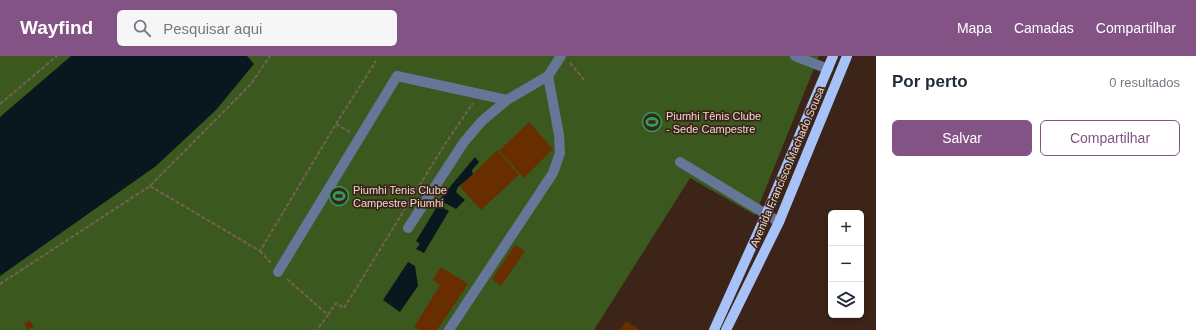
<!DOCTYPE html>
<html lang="pt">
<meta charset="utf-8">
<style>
:root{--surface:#fff;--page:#f6f6f7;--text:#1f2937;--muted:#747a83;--line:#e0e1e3;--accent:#825384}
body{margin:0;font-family:Arial,sans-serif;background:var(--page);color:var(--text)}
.controls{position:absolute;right:12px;bottom:12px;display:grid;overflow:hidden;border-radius:6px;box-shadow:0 2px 6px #0003}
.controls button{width:36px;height:36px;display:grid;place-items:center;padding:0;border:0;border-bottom:1px solid var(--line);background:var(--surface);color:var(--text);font:20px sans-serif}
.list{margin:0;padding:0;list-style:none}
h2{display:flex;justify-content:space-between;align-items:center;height:52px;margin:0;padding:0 16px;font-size:17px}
h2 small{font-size:13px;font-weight:400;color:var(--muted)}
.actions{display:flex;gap:8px;padding:12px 16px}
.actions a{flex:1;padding:9px 0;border:1px solid var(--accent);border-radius:6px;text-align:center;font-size:14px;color:var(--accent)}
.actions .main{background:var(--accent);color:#fff}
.icon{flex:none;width:22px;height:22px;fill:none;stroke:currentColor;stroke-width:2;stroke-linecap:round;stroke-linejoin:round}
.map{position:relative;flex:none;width:876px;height:274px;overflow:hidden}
header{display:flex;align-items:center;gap:24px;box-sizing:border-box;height:56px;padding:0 20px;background:var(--accent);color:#fff}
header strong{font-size:19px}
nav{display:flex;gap:22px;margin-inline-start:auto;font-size:14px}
.search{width:280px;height:36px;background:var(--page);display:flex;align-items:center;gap:10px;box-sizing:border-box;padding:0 14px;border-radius:6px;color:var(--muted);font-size:15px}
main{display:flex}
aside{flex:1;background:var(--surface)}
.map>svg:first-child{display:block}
.green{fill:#3b591e}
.water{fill:#0a171f}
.building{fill:#682e00}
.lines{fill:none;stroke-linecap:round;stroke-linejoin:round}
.path{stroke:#766055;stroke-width:2;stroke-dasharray:4 2;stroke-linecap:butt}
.minor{stroke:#667698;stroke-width:10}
.major{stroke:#a7c2f9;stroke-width:10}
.labels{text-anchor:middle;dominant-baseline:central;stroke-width:3.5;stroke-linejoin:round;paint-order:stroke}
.poi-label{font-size:11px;fill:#e9d8d1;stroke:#3d2418;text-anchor:start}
.street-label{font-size:11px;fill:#e9d8d1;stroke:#3d2418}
</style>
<header>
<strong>Wayfind</strong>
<div class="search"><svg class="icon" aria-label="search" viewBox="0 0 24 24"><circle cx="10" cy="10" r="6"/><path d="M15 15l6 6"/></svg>Pesquisar aqui</div>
<nav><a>Mapa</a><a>Camadas</a><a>Compartilhar</a></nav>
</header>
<main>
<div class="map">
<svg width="876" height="274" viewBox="0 0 876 274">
<rect width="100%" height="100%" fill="#3d2418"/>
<!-- green -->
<path class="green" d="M0 0H819L755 159 690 122 594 274H0Z"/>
<!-- water -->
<path class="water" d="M71 0H247L254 8 216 54 156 110 0 220V61Z
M475 101 479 106 472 114 473 119 458 131 456 136 465 144 456 153 439 144Z
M438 149 449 155 424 197 416 193 420 188 416 185Z
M408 206 415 210 418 230 400 256 383 244Z"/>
<!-- building -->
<path class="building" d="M529 66 553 93 524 122 499 95Z
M497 94 519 119 481 154 460 131Z
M515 189 525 195 501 230 492 223Z
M441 211 468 228 437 274H419L414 271 440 229 433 224Z
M29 264 34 270 28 274 24 268Z
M626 265 640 274H620Z"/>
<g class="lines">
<!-- path -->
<path class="path" d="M570 7 585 25
M0 48 57 0
M336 68 376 5
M150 130 260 195 336 68 350 76
M260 195 271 207
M287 223 328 259 317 274
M0 228 150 130 251 28 270 0
M328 259 336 247 344 252 445 88 473 47"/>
<!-- minor -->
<path class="minor" d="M795 0 828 13
M680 106 779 166
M408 172 464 86 482 65 507 44 548 20
M278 216 397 20 507 44
M449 274 553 117 560 97 559 79 548 20 561 0"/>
<!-- major -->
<path class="major" d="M714 274 766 159 833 0
M726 274 779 166 847 0"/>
</g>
<!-- icons -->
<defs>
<symbol id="stadium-ring" viewBox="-11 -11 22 22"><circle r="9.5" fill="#3d2418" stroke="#2e9e5b" stroke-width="1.5"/><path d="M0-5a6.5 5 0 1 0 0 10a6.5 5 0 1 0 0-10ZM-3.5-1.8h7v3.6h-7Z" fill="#2e9e5b"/></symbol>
</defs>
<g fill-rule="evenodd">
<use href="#stadium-ring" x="641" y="55" width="22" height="22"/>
<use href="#stadium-ring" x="328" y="129" width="22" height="22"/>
</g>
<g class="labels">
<!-- poi labels -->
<g class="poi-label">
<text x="666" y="60">Piumhi Tênis Clube<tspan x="666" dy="13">- Sede Campestre</tspan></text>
<text x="353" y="134">Piumhi Tenis Clube<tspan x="353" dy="13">Campestre Piumhi</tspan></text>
</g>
<!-- street labels -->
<g class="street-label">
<text transform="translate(787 111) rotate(-67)">Avenida Francisco Machado Sousa</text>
</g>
</g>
</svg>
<div class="controls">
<button>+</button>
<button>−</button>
<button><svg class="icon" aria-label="layers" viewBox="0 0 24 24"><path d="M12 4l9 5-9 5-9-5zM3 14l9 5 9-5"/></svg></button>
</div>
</div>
<aside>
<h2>Por perto<small>0 resultados</small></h2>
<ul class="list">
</ul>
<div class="actions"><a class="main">Salvar</a><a>Compartilhar</a></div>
</aside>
</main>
